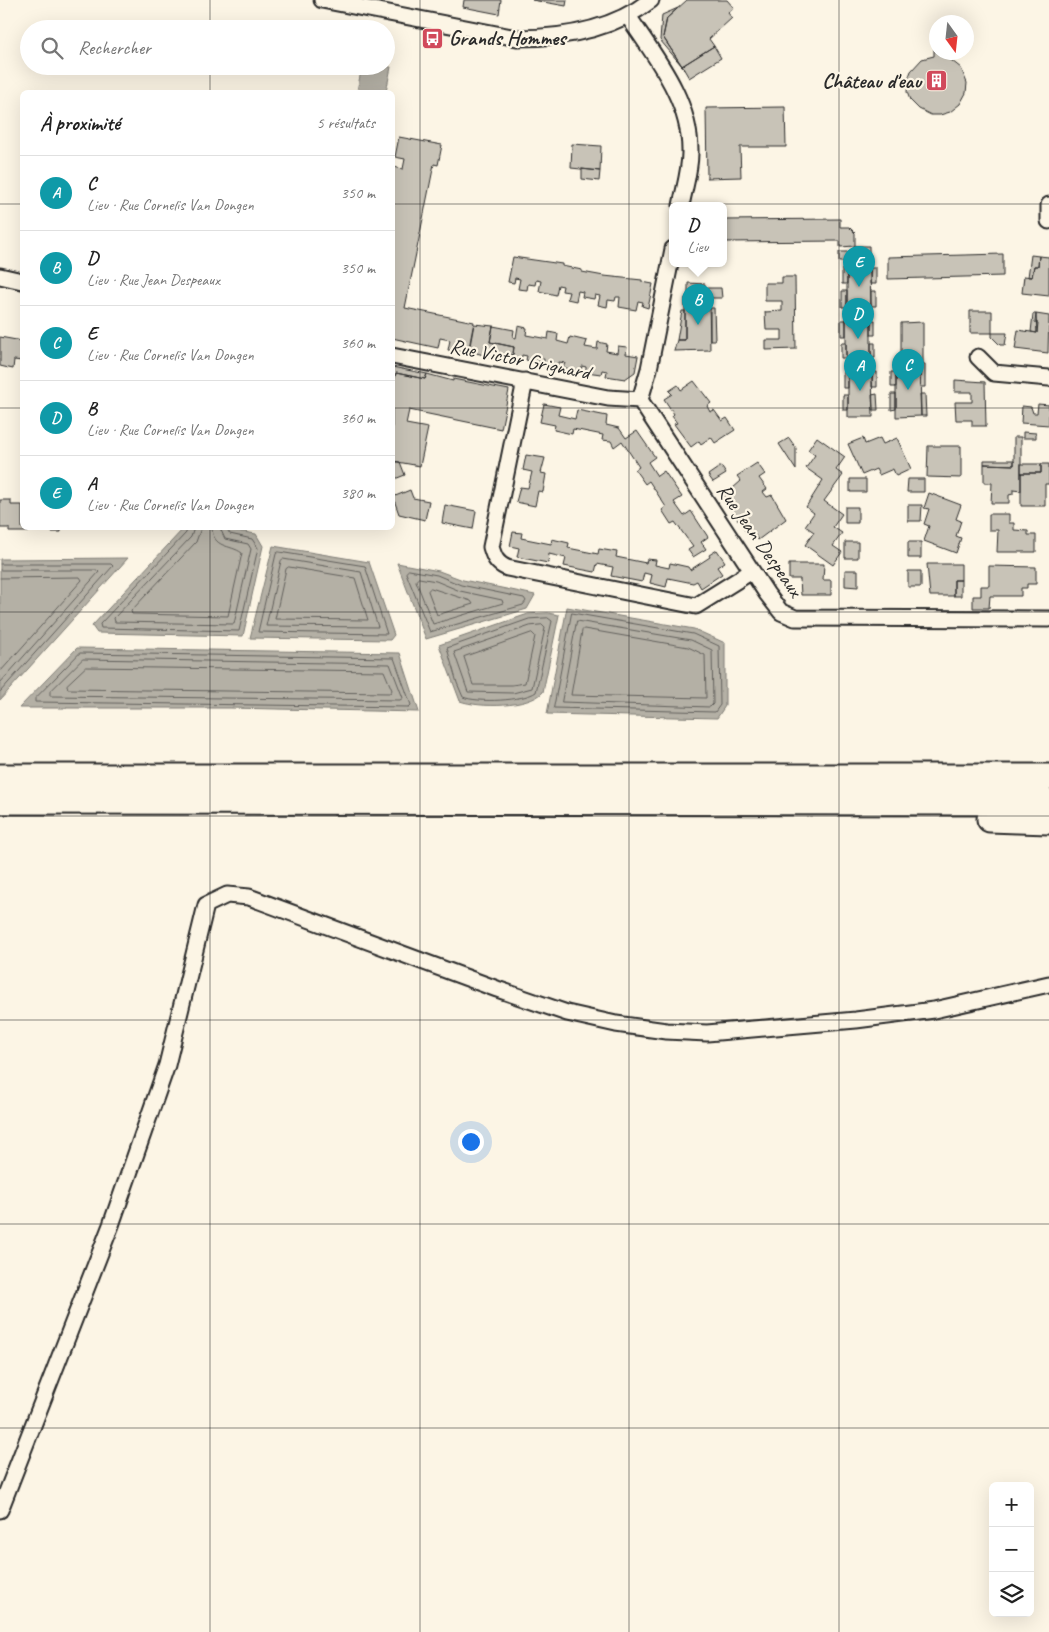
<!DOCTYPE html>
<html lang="fr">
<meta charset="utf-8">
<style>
:root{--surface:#fff;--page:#f6f6f6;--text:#222;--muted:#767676;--line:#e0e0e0;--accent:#0f766e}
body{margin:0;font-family:Caveat,sans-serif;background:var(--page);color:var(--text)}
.controls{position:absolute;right:15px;bottom:15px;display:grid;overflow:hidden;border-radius:8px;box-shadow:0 5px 20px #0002}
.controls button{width:45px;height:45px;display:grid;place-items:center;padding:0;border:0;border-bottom:1px solid var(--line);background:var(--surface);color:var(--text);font:25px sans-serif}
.compass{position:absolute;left:929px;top:15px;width:45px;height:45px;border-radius:50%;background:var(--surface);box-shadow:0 5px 20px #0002;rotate:165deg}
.you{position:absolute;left:470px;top:1141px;width:18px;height:18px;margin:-12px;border:4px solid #fff;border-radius:50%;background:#1a73e8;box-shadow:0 0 0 8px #1a73e833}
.badge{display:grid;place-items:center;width:32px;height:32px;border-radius:50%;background:var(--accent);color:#fff;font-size:16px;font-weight:700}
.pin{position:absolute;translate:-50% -41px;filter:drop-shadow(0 1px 2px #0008)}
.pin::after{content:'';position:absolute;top:26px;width:18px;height:15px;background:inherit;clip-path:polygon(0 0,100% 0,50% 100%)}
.popup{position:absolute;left:669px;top:202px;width:58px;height:65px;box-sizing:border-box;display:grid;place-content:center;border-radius:8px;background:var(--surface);filter:drop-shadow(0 1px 4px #0005);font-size:16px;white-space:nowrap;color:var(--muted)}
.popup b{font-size:19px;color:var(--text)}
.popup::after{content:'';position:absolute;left:50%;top:100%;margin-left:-10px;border:10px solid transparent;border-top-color:var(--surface)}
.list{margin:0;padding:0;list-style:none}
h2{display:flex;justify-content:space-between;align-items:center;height:65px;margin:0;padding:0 20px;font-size:21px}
h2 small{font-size:16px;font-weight:400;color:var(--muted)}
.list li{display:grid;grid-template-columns:32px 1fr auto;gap:15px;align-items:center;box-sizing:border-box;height:75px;padding:0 20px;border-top:1px solid var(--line)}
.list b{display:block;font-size:19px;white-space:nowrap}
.list p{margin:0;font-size:16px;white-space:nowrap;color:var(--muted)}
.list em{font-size:16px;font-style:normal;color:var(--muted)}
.icon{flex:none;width:28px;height:28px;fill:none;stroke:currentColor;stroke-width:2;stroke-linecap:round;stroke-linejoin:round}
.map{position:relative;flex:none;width:1049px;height:1632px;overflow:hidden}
.search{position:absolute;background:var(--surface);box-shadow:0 5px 20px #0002;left:20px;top:20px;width:375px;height:55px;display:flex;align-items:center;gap:12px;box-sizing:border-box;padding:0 18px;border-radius:28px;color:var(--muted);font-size:19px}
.panel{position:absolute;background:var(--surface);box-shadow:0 5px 20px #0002;left:20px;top:90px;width:375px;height:440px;border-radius:8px}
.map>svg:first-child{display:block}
.water{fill:#b4b0a5;stroke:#7d7b74}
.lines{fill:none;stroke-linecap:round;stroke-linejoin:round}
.shore{stroke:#62605c;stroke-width:1}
.building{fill:#c8c3b7;stroke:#2b2b2b}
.minor-casing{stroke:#2b2b2b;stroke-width:19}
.trunk-casing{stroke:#2b2b2b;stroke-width:29}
.minor{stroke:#fcf5e5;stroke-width:15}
.trunk{stroke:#fcf5e5;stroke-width:25}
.grid{fill:none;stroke:#2b2b2b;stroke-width:1;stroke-opacity:0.55}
.labels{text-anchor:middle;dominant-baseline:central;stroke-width:4.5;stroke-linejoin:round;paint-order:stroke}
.poi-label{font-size:21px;font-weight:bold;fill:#2b2b2b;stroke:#fcf5e5;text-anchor:start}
.street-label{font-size:21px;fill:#2b2b2b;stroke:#fcf5e5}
</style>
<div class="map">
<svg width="1049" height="1632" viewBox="0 0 1049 1632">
<rect width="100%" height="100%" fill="#fcf5e5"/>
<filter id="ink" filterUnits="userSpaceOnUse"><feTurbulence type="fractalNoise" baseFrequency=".02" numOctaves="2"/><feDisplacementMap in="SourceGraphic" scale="10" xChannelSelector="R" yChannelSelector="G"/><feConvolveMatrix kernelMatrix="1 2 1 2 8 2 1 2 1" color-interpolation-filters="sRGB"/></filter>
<g filter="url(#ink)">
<!-- water -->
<path class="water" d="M362 66 391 67 386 92 357 91Z
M184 528H219L256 534 263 546 243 636 97 633 92 626Z
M273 546 369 562 394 635 390 640 250 638Z
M128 558 0 700V559Z
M397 563 439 571 463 580 535 595 527 609 426 639Z
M567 607 694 629 725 643V706L717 718 547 714Z
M548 613 559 615 543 692C529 708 479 708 460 701L439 645 528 614Z
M77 648 400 653 419 712 230 708H19Z"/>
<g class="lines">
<!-- shore -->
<path class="shore" d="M187 528 186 533 100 624 101 628 239 631 258 548 252 539 230 534 226 528
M194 528 191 537 114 618 115 622 234 624 251 549 248 544 225 539 220 528
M201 528 196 542 131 611 132 614 228 616 242 553C230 544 213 549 212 528
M279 552 365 566 387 634 258 632 276 554Z
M283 559 361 572 378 627 266 626 281 561Z
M0 564H111L113 566 0 692
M289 567 355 578 368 620 275 619 286 569Z
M0 570H97L99 572 0 683
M409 570 437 575 461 585 524 598 526 601 523 605 430 632 406 573Z
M0 578 80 577 82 580 0 672
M419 578 436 581 460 591 502 600 503 603 433 624 416 581Z
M431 588 471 601 473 604 437 615 428 591Z
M572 613 693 634 719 646 720 705 715 712 554 708Z
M548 618 552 621 536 692C524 701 477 703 463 697L457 683 447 648 529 619Z
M577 621 691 640 712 650 713 704 710 707 562 702Z
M542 625 545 628 532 688 513 693 468 692 454 652 530 626Z
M584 629 688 647 705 655 706 698 571 695 582 631Z
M532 633 535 636 525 683 512 685H473L464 657Z
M80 653 394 658 411 705 409 707 35 702V699Z
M83 659 390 664 403 698 400 700 50 696V692Z
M86 667 384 671 392 690 390 693 68 689 67 685Z"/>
</g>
<!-- building -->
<path class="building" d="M464 0H501L499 14 463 7Z
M532 0H567L566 6Z
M687 0H727L734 8 728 13 732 18 709 39 714 46 682 66 663 37 667 18Z
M678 8 667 18 663 37 682 66 660 40 662 15Z
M714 46 721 58 689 78 682 66Z
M934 49 936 52H948L947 57 961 68 967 83 966 93 960 104 950 112 940 115H931L919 109 910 100 907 92 908 79 911 71 922 59 934 56Z
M785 107 786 147H740L741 177 707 178 706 108Z
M399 137 442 145 438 165 434 164 405 308 474 322 468 353 448 350 450 340 440 338 438 348 392 338V170L393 167 403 169 405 159 395 157Z
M572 144 601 146 600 171 571 168Z
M582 169 600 171 599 181 582 179Z
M840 219V227H849L855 233V246L840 247V241L723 242V220Z
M855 246H869V261L839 262V252H855Z
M1003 254V276L888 279V257Z
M1031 255 1039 256 1038 266H1034L1032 277H1028Z
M1039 256 1049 257V296L1022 293 1024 276 1032 277 1034 266H1038Z
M513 257 562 264V266L582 270V272L604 276 642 280V282L653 284 648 308 642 306 643 302 638 301 636 310 619 307 620 297H616L615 301 608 300 607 307 598 305 600 296 595 295 594 299 582 297 583 292 578 291 576 301 567 299 569 292 562 291 563 286 558 285 556 295 539 291 541 281 536 280 535 285 528 284 527 290 518 289 520 279 515 278 514 283 508 282Z
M847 262H870L871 314H847Z
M870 268H876V284H870Z
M842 269H847V284H842Z
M782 277H795L796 349 766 350V340H782V330H766L765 312 782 311V301H765V283H782Z
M688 283 705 284V288H721L722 298H688Z
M842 291H847V307H842Z
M871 291H876V306H871Z
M685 298H709L710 350 674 351 677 340H685Z
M710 308H714L715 340H710Z
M682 311H685V340H677Z
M970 311H992V333H970Z
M846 314H871V365H846Z
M1033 314H1036L1035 322 1038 323 1037 333 1031 332Z
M1036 314 1049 316 1048 353 1015 349 1018 330 1037 333Z
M841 320H846V336H841Z
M871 320H875V335H871Z
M923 322V364H901V323Z
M474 324 493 326 490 342 514 347 513 355 508 354 506 361 469 351Z
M493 326 514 330 513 337 516 338 518 326 527 328 526 335 548 339 549 332 558 334 557 341 568 344 570 337 587 341 585 347 597 349 598 342 607 344 606 351 617 353 618 346 627 347 626 354 638 356 635 372 625 379 606 376 607 371 602 370 601 374 586 372V367L582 366 581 371 563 368 565 363 559 362V367L543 366 544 359 540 358 538 363 526 360 527 356 522 355 521 361 512 359 514 347 490 342Z
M992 333H1007L1005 345H1000L992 337Z
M0 337 22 341V361L14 360 13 369 0 366Z
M841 343H846V358H841Z
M871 343H875V358H871Z
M896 364H920L921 416 896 417Z
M920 364H925V387H920Z
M848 365H872L873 417H848Z
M392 367 427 374 425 379 396 373 392 388Z
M843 372 848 373V388H843Z
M872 372H877V387H872Z
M891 372H896V387H891Z
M396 373 425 379 427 374 453 381V379L509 390 501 429 409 410 406 424 428 428 420 466 392 461V388Z
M955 380 985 382 986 426H972V420H956L955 402H972V392H955Z
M694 381 711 403 707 406 710 412 714 410 722 421 727 418 735 430 715 443 711 437 701 444 699 441 691 447 674 424 677 423 672 416 674 414 664 399 672 394 669 391 678 385 681 390Z
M877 394 878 410H873L872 395Z
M891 394H896V409L891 410Z
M920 394H925L926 416H921Z
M843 395H848V410H843Z
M544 404 560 407 558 415 575 419 577 410 607 416 606 425 619 428 626 438 637 431 655 457 648 462 657 476 664 471 682 497 674 502 684 516 691 511 708 537 701 542 706 549 693 557 688 550 693 547 675 522 671 524 662 510 666 507 649 481 645 484 635 470 639 467 622 441 614 447 611 441 602 440 603 435 573 429 572 434 554 430 555 425 540 422Z
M1038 404 1049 405V425L1021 423 1022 406 1031 407 1033 413H1037Z
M1023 432 1036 433V438H1023Z
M817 437 845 457 836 470 843 475 824 501 842 514 833 527 842 533 833 546 842 552 833 565 805 545 814 532 805 526 814 513 806 507 823 480 806 468 815 455 808 450Z
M1014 437H1021V491L1013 490V494L1009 495V503H991L992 483H984V464L1014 465Z
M789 438 796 448V470L779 444Z
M863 438 865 444 880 438 883 444 897 438 911 469 896 476 893 469 879 475 876 469 862 475 848 444Z
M928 446H961V478L927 477Z
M526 455 545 458 541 473 546 474 543 492 538 491 535 506 516 502 520 487 528 488 532 472 523 470Z
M984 460H1014V465L984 464Z
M392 461 400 462 405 475 392 480Z
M757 463 765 474 759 478 767 489 763 492 767 497 772 495 786 519 758 540 753 532 748 535 743 527 745 526 740 519 738 520 724 496 741 481 737 476Z
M1021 464H1041V473H1021Z
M1041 464H1049V484H1045V506H1021V473H1041Z
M721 466 726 474 713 482 708 475Z
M850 479H866V492H850Z
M908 479H924V492H907Z
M410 490 413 498 429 501 425 520 399 514 393 497Z
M929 493 961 505 956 519 961 521 956 536 961 538 956 553 924 541 929 526 924 524 929 509 924 508Z
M0 500H11V505H22V528H61V532H51V528H29V532H9V528H0Z
M445 505 476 511 473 529 442 523Z
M908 505H922L921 521H908Z
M845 507H858V523H845Z
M989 514H1009V523H1014V530L1028 531V535H1036V552H997L998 530H989Z
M513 532 522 533 521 538 551 544 552 539 569 543 568 548 598 554 599 549 617 552 616 557 646 563 647 559 656 560 655 565 669 568 670 563 688 567 690 570 710 557 709 555 717 550 725 562 717 567 722 574 701 588 697 581 693 583 668 578 666 587 650 583 652 575 644 573 642 582 611 576 613 567 597 564 595 572 564 566 566 558 549 554 548 563 517 557 519 548 510 546Z
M845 542H858V558H845Z
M908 542H921V558H908Z
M789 564H824L823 580H831V595H801L800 579H789Z
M927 564H961V580H954V596H930Z
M989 566 1036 567V584H1027V588H1021V596H990L989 608H973V596H981V586H989Z
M845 570H858V587L845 586Z
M908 571H921V587H908Z
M954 580H961V596H954Z"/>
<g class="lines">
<defs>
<path id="minor" d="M322 0 517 38C565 38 613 30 651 0
M628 16C656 58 691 101 690 153 690 171 684 189 681 206
M1049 205V221
M673 249 649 369 640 400 767 594 781 612 795 618 1049 619
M0 276 22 281
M392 356 608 398 640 400
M978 357 994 373 1049 378
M525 381 491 547C494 557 496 563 507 568L696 606 752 571
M0 1510 111 1225 167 1065 206 905 227 895 249 897 497 989 567 1013 616 1024 666 1031 707 1033 856 1020 934 1010 1049 984"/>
<path id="trunk" d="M0 777H1049
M0 801 1049 802
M990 819 1049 821"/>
</defs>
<!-- minor casing -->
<use href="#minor" class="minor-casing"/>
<!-- trunk casing -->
<use href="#trunk" class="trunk-casing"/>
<!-- minor -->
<use href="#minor" class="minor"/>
<!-- trunk -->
<use href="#trunk" class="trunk"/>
</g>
</g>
<!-- grid -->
<path class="grid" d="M210 0V29M420 0V1632M629 0V1632M839 0V1632M210 66V92M0 204H22M392 204H1049M0 408H22M392 408H1049M210 528V1632M0 612H1049M0 816H1049M0 1020H1049M0 1224H1049M0 1428H1049"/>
<!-- icons -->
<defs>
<symbol id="bus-square" viewBox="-11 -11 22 22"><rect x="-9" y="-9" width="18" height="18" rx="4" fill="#d1495b" stroke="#fcf5e5"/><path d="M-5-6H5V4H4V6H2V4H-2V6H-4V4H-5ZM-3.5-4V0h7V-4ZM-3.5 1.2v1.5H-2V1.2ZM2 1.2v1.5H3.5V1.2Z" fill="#fff"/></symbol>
<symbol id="building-square" viewBox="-11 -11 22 22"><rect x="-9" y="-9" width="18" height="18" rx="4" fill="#d1495b" stroke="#fcf5e5"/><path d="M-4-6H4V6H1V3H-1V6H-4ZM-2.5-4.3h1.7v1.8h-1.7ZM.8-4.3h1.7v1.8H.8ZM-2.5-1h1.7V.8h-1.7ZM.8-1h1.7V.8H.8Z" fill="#fff"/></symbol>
</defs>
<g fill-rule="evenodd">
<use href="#bus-square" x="420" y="26" width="25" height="25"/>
<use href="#building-square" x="924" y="68" width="25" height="25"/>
</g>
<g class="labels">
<!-- poi labels -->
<g class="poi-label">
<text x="449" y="38">Grands Hommes</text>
<text x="921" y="81" text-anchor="end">Château d'eau</text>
</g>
<!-- street labels -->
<g class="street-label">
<text transform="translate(520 359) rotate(11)">Rue Victor Grignard</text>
<text transform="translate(760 540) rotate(55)">Rue Jean Despeaux</text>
</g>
</g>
</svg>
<div class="controls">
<button>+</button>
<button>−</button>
<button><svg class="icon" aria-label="layers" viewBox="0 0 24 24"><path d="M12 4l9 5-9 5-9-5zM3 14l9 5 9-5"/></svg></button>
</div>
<svg class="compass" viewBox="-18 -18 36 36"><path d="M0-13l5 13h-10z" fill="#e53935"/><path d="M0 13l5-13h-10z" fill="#767676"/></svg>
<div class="you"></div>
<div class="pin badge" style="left:860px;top:391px;background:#0f9aa8">A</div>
<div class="pin badge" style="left:698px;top:325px;background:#0f9aa8">B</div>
<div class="popup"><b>D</b>Lieu</div>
<div class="pin badge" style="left:908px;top:390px;background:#0f9aa8">C</div>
<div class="pin badge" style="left:858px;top:339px;background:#0f9aa8">D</div>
<div class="pin badge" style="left:859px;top:287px;background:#0f9aa8">E</div>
<div class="search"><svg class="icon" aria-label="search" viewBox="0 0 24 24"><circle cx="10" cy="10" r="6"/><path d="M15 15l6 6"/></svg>Rechercher</div>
<section class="panel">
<h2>À proximité<small>5 résultats</small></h2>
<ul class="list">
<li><span class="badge" style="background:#0f9aa8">A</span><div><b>C</b><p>Lieu · Rue Cornelis Van Dongen</p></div><em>350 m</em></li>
<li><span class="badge" style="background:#0f9aa8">B</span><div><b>D</b><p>Lieu · Rue Jean Despeaux</p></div><em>350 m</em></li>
<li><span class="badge" style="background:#0f9aa8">C</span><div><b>E</b><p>Lieu · Rue Cornelis Van Dongen</p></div><em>360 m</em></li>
<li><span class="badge" style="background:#0f9aa8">D</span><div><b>B</b><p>Lieu · Rue Cornelis Van Dongen</p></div><em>360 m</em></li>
<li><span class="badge" style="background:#0f9aa8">E</span><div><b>A</b><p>Lieu · Rue Cornelis Van Dongen</p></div><em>380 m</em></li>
</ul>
</section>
</div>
